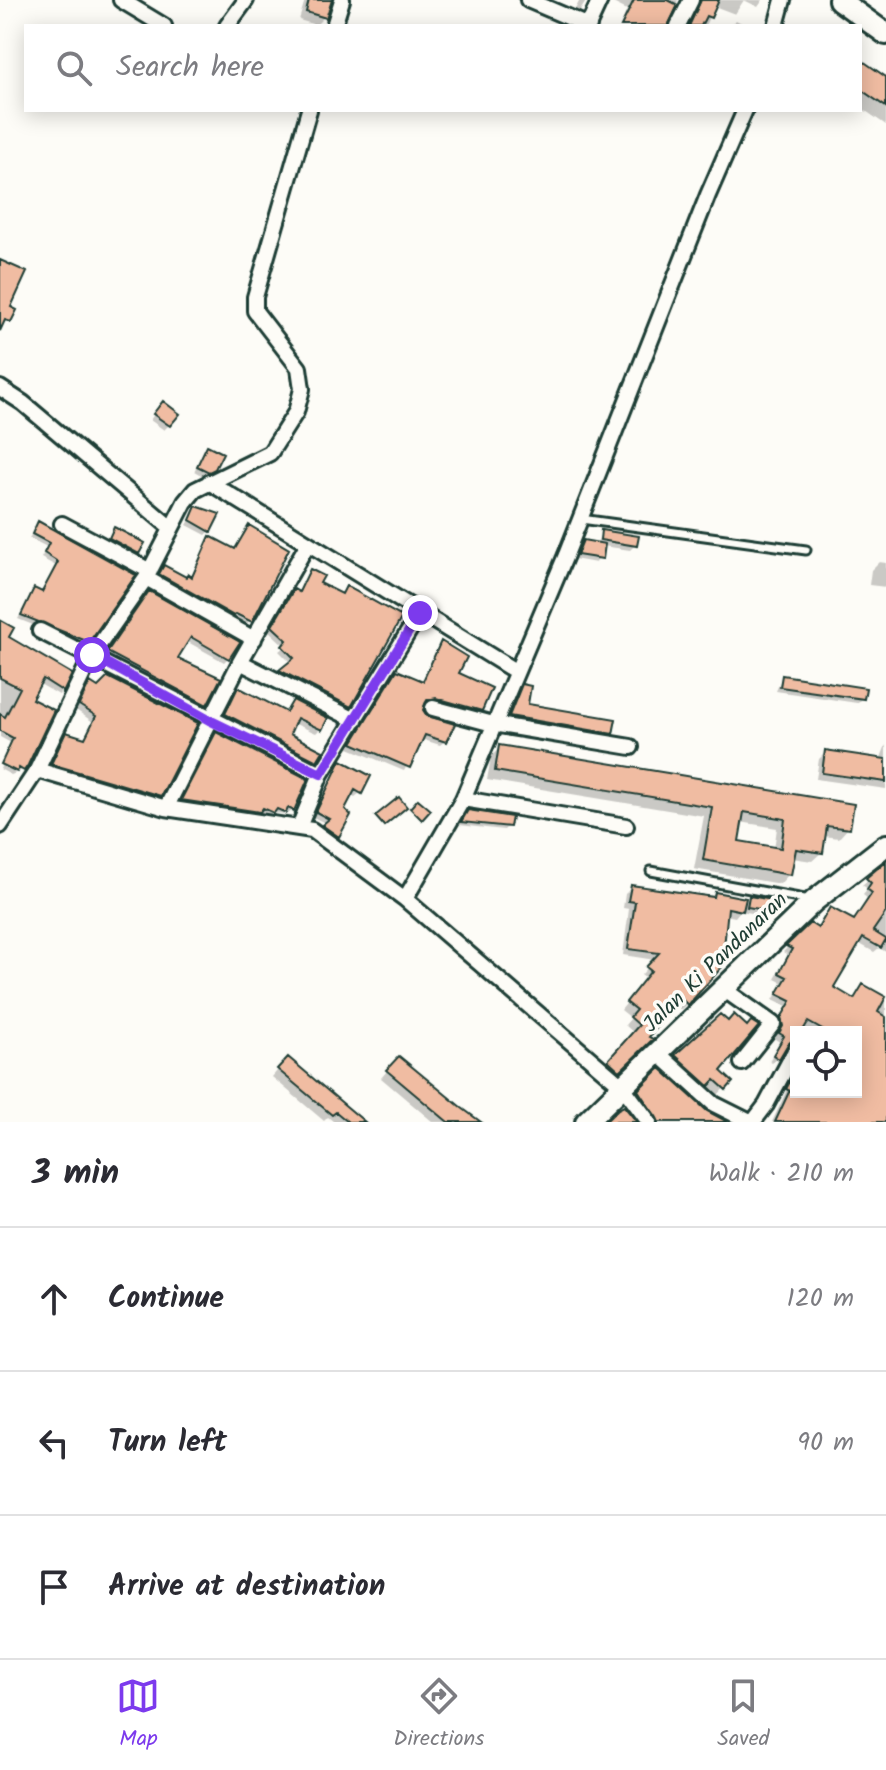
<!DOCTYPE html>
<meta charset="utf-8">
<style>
:root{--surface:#fff;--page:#f2f2f3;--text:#2b2b33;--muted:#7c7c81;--line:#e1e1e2;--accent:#7c3aed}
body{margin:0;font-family:Kalam,sans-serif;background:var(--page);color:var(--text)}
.controls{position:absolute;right:24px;bottom:24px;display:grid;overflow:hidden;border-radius:0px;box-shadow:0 4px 20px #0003}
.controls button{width:72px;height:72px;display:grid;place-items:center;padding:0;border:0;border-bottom:2px solid var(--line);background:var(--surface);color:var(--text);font:40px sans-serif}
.stop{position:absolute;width:24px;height:24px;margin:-18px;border:6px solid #7c3aed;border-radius:50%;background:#fff}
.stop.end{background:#7c3aed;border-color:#fff;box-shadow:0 2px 8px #0008}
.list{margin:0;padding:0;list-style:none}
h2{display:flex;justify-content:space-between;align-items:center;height:104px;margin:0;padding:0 32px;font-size:34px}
h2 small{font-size:26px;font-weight:400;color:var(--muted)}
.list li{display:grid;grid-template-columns:52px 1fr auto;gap:24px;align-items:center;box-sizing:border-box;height:144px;padding:0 32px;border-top:2px solid var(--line)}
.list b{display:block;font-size:30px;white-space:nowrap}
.list em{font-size:26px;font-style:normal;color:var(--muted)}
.icon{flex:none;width:44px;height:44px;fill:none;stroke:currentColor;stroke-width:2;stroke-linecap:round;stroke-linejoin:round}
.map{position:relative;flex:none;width:886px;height:1122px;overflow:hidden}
.search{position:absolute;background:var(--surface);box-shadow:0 4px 20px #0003;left:24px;right:24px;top:24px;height:88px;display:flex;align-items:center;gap:20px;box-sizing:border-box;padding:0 28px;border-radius:0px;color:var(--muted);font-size:30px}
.sheet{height:536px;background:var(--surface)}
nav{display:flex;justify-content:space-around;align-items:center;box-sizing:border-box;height:112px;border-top:2px solid var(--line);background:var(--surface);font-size:22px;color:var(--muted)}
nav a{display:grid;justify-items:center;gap:4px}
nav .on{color:var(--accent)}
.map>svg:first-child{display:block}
.shadow{fill:#0003;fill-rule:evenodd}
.building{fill:#f0bca2;stroke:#1f3d34;stroke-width:2;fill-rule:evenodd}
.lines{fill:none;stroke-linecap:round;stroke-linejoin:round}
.lane-casing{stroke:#1f3d34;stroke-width:13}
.street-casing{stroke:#1f3d34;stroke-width:20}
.secondary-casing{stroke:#1f3d34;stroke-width:26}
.lane{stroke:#fdfcf7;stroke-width:7}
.street{stroke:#fdfcf7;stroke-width:14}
.secondary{stroke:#fdfcf7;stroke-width:20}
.route{stroke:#7c3aed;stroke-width:10}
.labels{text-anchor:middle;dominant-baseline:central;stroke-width:7;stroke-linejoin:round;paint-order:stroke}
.street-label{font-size:22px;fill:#1f3d34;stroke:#fdfcf7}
</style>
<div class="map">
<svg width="886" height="1122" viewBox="0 0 886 1122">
<rect width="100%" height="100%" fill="#fdfcf7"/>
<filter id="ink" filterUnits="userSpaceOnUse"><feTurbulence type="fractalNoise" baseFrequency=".0125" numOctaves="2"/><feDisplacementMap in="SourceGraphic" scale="16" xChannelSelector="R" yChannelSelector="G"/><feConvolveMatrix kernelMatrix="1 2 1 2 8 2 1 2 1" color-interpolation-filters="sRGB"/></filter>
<g filter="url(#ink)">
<!-- shadow -->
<path class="shadow" d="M305 0H330L324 17 316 25 299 20Z
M580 0H587L576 17 572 15Z
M607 0H678L667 26H620L627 10Z
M744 0 735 14 714 6 705 26H688L696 11 694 0H763L758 7Z
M736 20 747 26H730Z
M860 61 886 79V125L860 107Z
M158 409 169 425 164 430 150 420Z
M207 448 214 468 203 476 194 471Z
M197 508 210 531 206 535 187 525Z
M39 524 133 576 83 645 18 619 31 594 35 590 41 593 56 566 41 558 47 547 29 538Z
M115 529 138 553 133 558 105 543Z
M602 532 635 545 630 550 603 546 596 563 574 559 583 542 596 544Z
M210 539 234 551 250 620 246 625 228 620 156 579 164 567 185 579 190 578Z
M879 562 886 563V587L869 585 871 570Z
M311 571 318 584 341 596 346 589 349 705 345 710 277 675 291 663 279 651 285 646 269 631 290 595 294 591 298 593Z
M145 598 228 658 224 662 186 641 175 659 205 704 201 708 104 657Z
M0 624 7 638 69 675 59 695 38 683 30 700 23 770 11 775 0 769 11 743 0 737Z
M442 644 481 710 476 714 430 702 423 704 421 710 445 741 440 745 421 739 404 771 349 748 393 677 397 672 421 683Z
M782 677 862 698 857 703 776 691Z
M102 682 159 795 154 800 48 768 67 734 84 740 93 722 76 710 86 689 91 684 97 688Z
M523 686 525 705 611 733 605 739 504 722Z
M239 690 285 714 289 707 321 728 316 733 293 723 287 734 316 760 311 765 222 719Z
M216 734 293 810 288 814 272 813 268 816 258 812 254 816 179 804Z
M886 745V789L816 779 819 759 826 752 880 760Z
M500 747 848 828 839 838 824 836 822 852 812 861 792 858 789 874 780 884 694 869 704 816 487 780 491 757ZM740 822 777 828 774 849 736 842Z
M341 763 360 793 355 797 350 795 343 810 348 815 333 841 320 831 327 824 313 817Z
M465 816 508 826 504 830 459 825Z
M886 864V952L879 948 874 952 858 943 831 988 853 1000 864 986 886 1000V1122H772L796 1071V1092H856V1032H811L802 1027 778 1058 772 1063 769 1061 780 1042 775 1039 776 1025 787 1007 773 1000 783 983 775 979 788 955 783 952 810 925 817 929 830 909 853 922 868 899 863 895 868 889 862 885Z
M632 887 710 899 716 894 742 905 749 898 775 911 770 916 740 911 735 917 725 915 687 1004 680 1010 671 1002 647 1037 650 1040 612 1076 602 1068 634 1033 625 1025 631 1018 621 1010 646 979 641 975 655 960 623 955 629 909 623 908 625 894Z
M713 1020 728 1023 718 1071 730 1082 717 1096 706 1086 700 1092 670 1064Z
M392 1065 476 1122H433L381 1078Z
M281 1066 361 1122H334L328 1117 324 1121 272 1077Z
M660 1071 708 1114 723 1122H652L634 1097Z"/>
<!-- building -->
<path class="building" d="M309 0H332L326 18 306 12Z
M634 0H668L678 5 668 26H621Z
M701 0H719L711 18 706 16 701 26H689Z
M860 59 886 77V107L860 89Z
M0 260 27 272 11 307 17 310 11 322 5 320 0 331Z
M163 401 180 414 170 426 153 414Z
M207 445 223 453 215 469 209 472 197 466Z
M196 506 220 514 211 532 190 520Z
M38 521 136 575 89 642 21 615 34 588 42 592 58 562 44 553 49 543 32 534Z
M249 525 289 549 252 622 236 614 234 616 159 574 164 565 186 577 188 574 192 577 210 536 235 549Z
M114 527 145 543 139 554 109 538Z
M601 530 639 536 637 546 600 540Z
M583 540 605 544 603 559 577 555Z
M310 569 324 576 320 583 342 594 346 586 402 617 351 707 279 670 294 658 282 646 287 640 272 626 294 589 299 592Z
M149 591 240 642 229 659 191 637 178 658 221 678 207 705 107 652Z
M0 620 14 628 9 637 72 674 62 695V691L43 679 32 699 54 710 28 765 24 771 19 768 17 772 1 764 13 738 0 731V714L5 717 20 688 0 678Z
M441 641 467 657 459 673 492 688 482 711 436 698 427 700 423 710 427 716 455 724 446 742 425 735 410 768 352 743 397 670 423 681Z
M782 675 866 688 864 699 780 687Z
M108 677 198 723 161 796 51 764 66 732 85 738 96 716 79 705 90 682 98 687Z
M522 684 531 686 528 704 616 719 613 734 509 716Z
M238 687 286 712 293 700 328 718 322 730 297 718 290 734 323 751 317 761 225 714Z
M216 732 308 779 294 811 288 808 286 813 277 809 274 813 263 808 260 812 181 800Z
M499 745 854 804 850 829 827 826 823 853 796 849 791 875 703 860 712 807 495 771ZM744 812 785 819 781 848 739 841Z
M825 750 886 759V782L822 773Z
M341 760 371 776 362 794 355 790 345 809 351 815 339 837 322 825 329 819 316 812Z
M399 797 407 807 384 826 375 816Z
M418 799 431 810 422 820 410 808Z
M468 810 512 817 510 827 461 822Z
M886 861V912L873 931 886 939 881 948 863 938 834 987 854 999 863 984 886 997 878 1012 886 1017V1122H775L789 1092H792L786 1089 796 1070V1092H856V1032H826L808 1022 802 1032H796V1039L788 1044 779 1059 773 1055 784 1036 779 1033 783 1026 781 1018 791 1001 777 994 787 977 779 973 792 949 786 946 810 923 818 928 830 907 854 920 872 893 867 889 871 883 866 878Z
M631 885 714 897 715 892 746 898 743 911 728 908 722 967 688 1005 679 997 660 1018 663 1020 649 1037 653 1039 620 1071 608 1060 639 1025 630 1017 636 1010 626 1002 651 971 646 967 659 953 628 949 635 902 628 901Z
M749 896 779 901 777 912 747 907Z
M720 1014 728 1021 734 1014 747 1026 751 1021 759 1026 721 1071 733 1082 726 1090 715 1080 709 1086 675 1055Z
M399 1056 462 1108 481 1122H448L386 1070Z
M288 1057 315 1080 365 1122H348L336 1112 332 1115 277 1069Z
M660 1068 707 1111 728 1122H659L638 1090Z
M624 1106 637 1122H605L618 1109Z"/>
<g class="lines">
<defs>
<path id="lane" d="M581 519 806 550
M651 871 810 900"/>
<path id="street" d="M121 0 164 26
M528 0 589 26
M227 26 246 0
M334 26 342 0
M588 26 600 0
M678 26 691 0
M776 26 783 0
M0 388 23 403 170 527
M209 482 515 671
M62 524 150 571
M146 578 254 639
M40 631 321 774
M240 662 355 720
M433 708 493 724 631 747
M37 770 166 808 312 830 405 899 623 1087 649 1122
M463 799 626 826
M166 808 240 662 307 545
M0 826 37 770 92 655 146 578 185 502 195 490 270 453 296 412 302 389 299 368 255 311V297L309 110
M299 827 321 774 420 613
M405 899 463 799 566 555 708 195 745 110
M722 988 773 1024 742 1063
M658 1053 714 1104 750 1122
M753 1122 766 1105 796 1049"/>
<path id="secondary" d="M839 0 886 34
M586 1122 814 901 886 845"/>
</defs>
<!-- lane casing -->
<use href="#lane" class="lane-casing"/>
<!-- street casing -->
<use href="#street" class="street-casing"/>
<!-- secondary casing -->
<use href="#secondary" class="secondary-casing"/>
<!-- lane -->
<use href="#lane" class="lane"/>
<!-- street -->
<use href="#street" class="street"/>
<!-- secondary -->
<use href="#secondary" class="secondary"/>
</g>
</g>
<g class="lines" filter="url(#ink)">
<!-- route -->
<path class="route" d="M92 655 209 720 321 774 420 613"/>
</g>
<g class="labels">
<!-- street labels -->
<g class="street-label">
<text transform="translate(716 963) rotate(-44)">Jalan Ki Pandanaran</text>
</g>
</g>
</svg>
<div class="controls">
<button><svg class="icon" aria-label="locate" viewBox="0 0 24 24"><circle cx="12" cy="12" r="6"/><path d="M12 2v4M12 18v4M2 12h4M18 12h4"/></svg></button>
</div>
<div class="stop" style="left:92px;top:655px"></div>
<div class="stop end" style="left:420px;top:613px"></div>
<div class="search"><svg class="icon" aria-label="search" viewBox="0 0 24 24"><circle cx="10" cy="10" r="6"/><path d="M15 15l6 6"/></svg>Search here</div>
</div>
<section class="sheet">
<h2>3 min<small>Walk · 210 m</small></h2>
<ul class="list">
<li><svg class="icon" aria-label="ahead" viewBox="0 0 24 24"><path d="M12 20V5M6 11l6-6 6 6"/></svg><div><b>Continue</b></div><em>120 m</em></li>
<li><svg class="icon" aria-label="left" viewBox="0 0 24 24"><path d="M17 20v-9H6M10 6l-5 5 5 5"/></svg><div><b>Turn left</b></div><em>90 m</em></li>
<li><svg class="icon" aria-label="arrive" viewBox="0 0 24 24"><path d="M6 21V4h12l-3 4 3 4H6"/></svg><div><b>Arrive at destination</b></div></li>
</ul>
</section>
<nav>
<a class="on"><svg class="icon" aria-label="map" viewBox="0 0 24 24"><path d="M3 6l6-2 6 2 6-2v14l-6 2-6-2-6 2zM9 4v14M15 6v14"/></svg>Map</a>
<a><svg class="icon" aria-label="directions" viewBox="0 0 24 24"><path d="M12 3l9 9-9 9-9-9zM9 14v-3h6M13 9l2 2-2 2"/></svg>Directions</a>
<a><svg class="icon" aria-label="saved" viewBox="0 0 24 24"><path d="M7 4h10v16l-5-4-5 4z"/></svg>Saved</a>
</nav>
